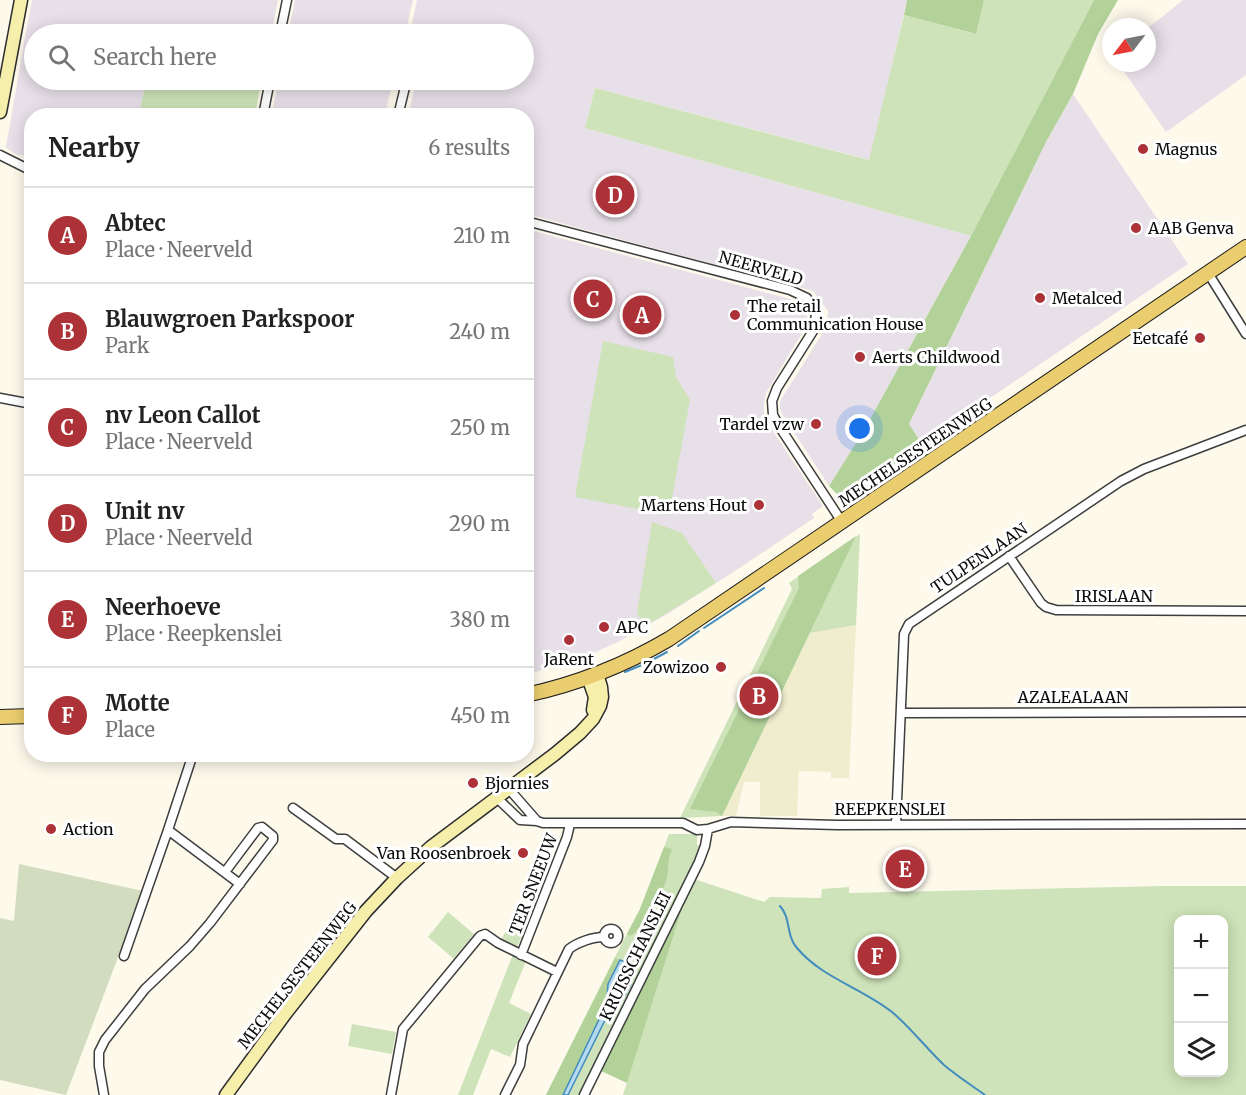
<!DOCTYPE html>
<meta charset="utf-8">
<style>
:root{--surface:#fff;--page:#f2f2f2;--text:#222;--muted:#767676;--line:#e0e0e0;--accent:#ac3237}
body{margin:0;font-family:Merriweather,serif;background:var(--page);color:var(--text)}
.controls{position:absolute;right:18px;bottom:18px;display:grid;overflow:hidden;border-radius:12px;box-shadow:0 3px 15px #0003}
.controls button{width:54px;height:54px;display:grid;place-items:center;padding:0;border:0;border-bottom:2px solid var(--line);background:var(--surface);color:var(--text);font:30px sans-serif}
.compass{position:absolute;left:1102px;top:18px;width:54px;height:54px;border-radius:50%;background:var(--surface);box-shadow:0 3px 15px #0003;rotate:238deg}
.you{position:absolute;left:860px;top:429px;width:21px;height:21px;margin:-15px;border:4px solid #fff;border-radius:50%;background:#1a73e8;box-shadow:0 0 0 9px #1a73e833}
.badge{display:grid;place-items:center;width:39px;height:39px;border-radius:50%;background:var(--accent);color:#fff;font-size:20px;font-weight:700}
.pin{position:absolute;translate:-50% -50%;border:3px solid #fff;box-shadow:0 2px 6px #0006}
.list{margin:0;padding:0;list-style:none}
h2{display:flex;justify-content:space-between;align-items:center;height:78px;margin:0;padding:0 24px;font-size:26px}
h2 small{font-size:20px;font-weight:400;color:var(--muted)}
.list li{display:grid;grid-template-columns:39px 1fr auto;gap:18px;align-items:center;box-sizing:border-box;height:96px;padding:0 24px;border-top:2px solid var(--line)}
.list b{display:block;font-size:22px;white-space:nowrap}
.list p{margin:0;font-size:20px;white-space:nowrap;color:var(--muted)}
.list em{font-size:20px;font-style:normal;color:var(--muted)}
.icon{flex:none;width:33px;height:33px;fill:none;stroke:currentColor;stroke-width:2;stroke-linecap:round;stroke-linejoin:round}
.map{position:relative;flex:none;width:1246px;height:1095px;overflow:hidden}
.search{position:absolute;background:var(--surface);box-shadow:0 3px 15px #0003;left:24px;top:24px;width:510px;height:66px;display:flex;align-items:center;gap:15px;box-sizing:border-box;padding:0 21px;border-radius:33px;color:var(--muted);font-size:22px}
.panel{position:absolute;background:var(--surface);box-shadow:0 3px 15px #0003;left:24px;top:108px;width:510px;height:654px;border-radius:24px}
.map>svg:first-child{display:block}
.industrial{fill:#e8e0e9}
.farmland{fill:#f0edce}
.green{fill:#cee3b9;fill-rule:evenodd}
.forest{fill:#b3d29a}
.cemetery{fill:#d2dcbf}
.water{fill:#b5d9ef;stroke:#438dbe;stroke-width:1.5}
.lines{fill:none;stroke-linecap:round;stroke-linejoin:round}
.stream{stroke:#438dbe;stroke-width:2}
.street-casing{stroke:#3e3e3e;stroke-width:11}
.secondary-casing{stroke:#2d2d2d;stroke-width:15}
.primary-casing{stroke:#1c1c1c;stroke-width:16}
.street{stroke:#fff;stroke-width:8}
.secondary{stroke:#f6efac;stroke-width:12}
.primary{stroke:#eacd6e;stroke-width:14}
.poi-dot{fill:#ac3237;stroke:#fff;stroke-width:2}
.labels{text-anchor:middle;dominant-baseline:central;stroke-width:6;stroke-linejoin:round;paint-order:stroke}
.poi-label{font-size:16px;fill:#0b0b0b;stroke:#fff;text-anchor:start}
.street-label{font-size:16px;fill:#0b0b0b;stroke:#fff}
</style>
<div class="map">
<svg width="1246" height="1095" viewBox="0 0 1246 1095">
<rect width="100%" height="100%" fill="#fdf9eb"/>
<!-- industrial -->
<path class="industrial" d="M32 0H278L271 34H34V80H146L139 115 32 116 31 160 21 154 19 156 9 150 6 147 25 37Z
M295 0H413L405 34H288Z
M417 0H907L870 160 595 88 585 128 971 236 863 432 829 486 782 414 780 408V401L827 326 828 311 813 291 527 214 526 116H408L417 80H524V34H428L429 27 412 23Z
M1183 0H1246V75L1166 132 1118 63H1147V29Z
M279 80H393L385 115 271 116Z
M1073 94 1188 264 922 444 909 424 1046 142Z
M526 229 790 299 801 304 807 315V322L805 328 766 393 764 403V412L767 421 776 436 823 506 812 514 814 518 735 571 669 613 618 642 573 662 527 674Z"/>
<!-- farmland -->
<path class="farmland" d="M856 625 849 778H831V772L799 771 797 816H760V782H744L736 816H722L810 633Z"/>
<!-- green -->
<path class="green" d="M984 0H1094L971 236 585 128 595 88 869 160 904 15 975 34Z
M146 80H213L260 89 255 115H139Z
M603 341 673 357 676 377 690 400 669 515 575 497Z
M652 522 682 533 716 583 644 627 637 612Z
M860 534 856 625 810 633 722 816 680 818 792 589 789 583Z
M669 834H697V845L705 846 584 1095H546L618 951 640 909Z
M694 879 764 902 770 897 821 898 822 889 849 887V893L1165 886H1246V1095H623L687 893ZM1178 920H1224V1072H1178Z
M448 912 474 934 454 959 428 937Z
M530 916 517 947 501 940 510 923Z
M513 954 526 961 509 1003 531 1014 510 1057 491 1049 473 1095H458Z
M352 1024 396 1032 392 1054 348 1046Z"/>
<!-- forest -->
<path class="forest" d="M907 0H984L976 34 904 15Z
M1094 0H1118L1098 34 1073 94 1046 142 909 424 922 444 849 496 842 498 840 497 829 486 863 432 971 236Z
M856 536 722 816 717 812 690 809 799 588 798 576Z
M664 847 672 849C667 860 669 866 667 877 664 892 643 930 630 936L627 934 640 909Z
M687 893 627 1083 601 1071Z
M615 958 620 960 608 984 607 997 604 1009 563 1095H546Z"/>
<!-- cemetery -->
<path class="cemetery" d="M19 864 143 891 66 1095 0 1080V918L14 921Z"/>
<!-- water -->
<path class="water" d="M620 960 636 966 629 982 631 984 623 999 616 1003 609 1012 568 1095H563L604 1009 607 997 608 984Z"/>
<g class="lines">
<!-- stream -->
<path class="stream" d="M704 628 764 588
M678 646 699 631
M654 659 667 652
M625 672 642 665
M780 906C791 918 786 936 797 948 822 978 862 988 892 1012 911 1028 926 1048 944 1065 957 1076 971 1085 985 1095"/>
<defs>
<path id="street" d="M280 34 287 0
M263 116 270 80
M398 116 405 87
M0 155 32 171
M526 221 790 290 807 298 816 315 813 331 777 388 772 401 773 415 779 426 842 522
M1208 273 1246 334
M0 398 32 404
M1009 556 1041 603 1046 607 1056 610 1246 611
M901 713 1246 712
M193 754 168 830 240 884
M509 789 537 821
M497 798 520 820 537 821 543 823H683L697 830 708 829 731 822 837 825 1246 824
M293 808 336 839H345L397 878
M896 825 904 634 909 624 1121 481 1144 469 1246 430
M604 936a7 7 0 1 1 14 0a7 7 0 1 1-14 0Z
M521 955 567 837 570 824
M124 956 168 830
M104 1095 99 1066V1052L105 1040 145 989 190 946 210 923 273 840V836L262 827 258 828 225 872
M391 1095 403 1029 480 936 485 934 498 943 557 972
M505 1095 520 1065 523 1044 569 949C578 942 593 937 604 937
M584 1095 699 862 705 846 708 829"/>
<path id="secondary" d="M0 112 21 0
M588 677 595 697 593 710
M226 1095 285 1014 366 911 397 878 431 847 555 754 580 733 593 719 600 706 602 697 601 687 597 674"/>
<path id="primary" d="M526 695C577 684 625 665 669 639L1246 247
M0 717 32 716"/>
</defs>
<!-- street casing -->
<use href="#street" class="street-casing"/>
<!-- secondary casing -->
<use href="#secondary" class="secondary-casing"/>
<!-- primary casing -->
<use href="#primary" class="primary-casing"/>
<!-- street -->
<use href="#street" class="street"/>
<!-- secondary -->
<use href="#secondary" class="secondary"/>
<!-- primary -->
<use href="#primary" class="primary"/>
</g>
<!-- markers -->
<g class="poi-dot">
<circle cx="1143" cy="149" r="6"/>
<circle cx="1136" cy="228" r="6"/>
<circle cx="1040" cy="298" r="6"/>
<circle cx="735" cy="315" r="6"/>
<circle cx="1200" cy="338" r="6"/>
<circle cx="860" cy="357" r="6"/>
<circle cx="816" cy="424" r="6"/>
<circle cx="759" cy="505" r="6"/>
<circle cx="604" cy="627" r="6"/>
<circle cx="569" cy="640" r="6"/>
<circle cx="721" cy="667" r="6"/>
<circle cx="473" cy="783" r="6"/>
<circle cx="51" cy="829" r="6"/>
<circle cx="523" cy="853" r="6"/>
</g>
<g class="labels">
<!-- poi labels -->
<g class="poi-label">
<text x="1155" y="149">Magnus</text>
<text x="1148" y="228">AAB Genva</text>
<text x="1052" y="298">Metalced</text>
<text x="747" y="306">The retail<tspan x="747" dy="18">Communication House</tspan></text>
<text x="1188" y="338" text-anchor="end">Eetcafé</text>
<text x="872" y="357">Aerts Childwood</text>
<text x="804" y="424" text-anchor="end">Tardel vzw</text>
<text x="747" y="505" text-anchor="end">Martens Hout</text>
<text x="616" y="627">APC</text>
<text x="569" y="659" text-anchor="middle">JaRent</text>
<text x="709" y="667" text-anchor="end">Zowizoo</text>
<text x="485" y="783">Bjornies</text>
<text x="63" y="829">Action</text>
<text x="511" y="853" text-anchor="end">Van Roosenbroek</text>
</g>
<!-- street labels -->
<g class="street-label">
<text transform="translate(761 268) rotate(16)">NEERVELD</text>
<text transform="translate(915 452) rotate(-34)">MECHELSESTEENWEG</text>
<text transform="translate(979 558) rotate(-34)">TULPENLAAN</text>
<text x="1114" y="596">IRISLAAN</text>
<text x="1073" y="697">AZALEALAAN</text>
<text x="890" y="809">REEPKENSLEI</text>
<text transform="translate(533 884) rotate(-69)">TER SNEEUW</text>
<text transform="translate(635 956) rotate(-64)">KRUISSCHANSLEI</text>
<text transform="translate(297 975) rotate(-52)">MECHELSESTEENWEG</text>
</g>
</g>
</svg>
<div class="controls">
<button>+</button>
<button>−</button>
<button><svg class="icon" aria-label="layers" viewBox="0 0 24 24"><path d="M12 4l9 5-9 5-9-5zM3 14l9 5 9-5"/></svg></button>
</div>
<svg class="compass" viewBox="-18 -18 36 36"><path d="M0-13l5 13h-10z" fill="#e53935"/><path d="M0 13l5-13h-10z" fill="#767676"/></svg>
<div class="you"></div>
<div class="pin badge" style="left:642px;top:315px">A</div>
<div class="pin badge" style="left:759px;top:696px">B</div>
<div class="pin badge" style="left:593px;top:299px">C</div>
<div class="pin badge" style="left:615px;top:195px">D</div>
<div class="pin badge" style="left:905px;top:869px">E</div>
<div class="pin badge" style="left:877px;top:956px">F</div>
<div class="search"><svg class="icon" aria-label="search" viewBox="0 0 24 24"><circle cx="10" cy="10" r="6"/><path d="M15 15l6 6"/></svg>Search here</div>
<section class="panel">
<h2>Nearby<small>6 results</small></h2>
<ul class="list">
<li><span class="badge">A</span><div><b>Abtec</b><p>Place · Neerveld</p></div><em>210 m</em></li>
<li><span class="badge">B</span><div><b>Blauwgroen Parkspoor</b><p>Park</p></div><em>240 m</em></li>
<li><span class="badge">C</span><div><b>nv Leon Callot</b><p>Place · Neerveld</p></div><em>250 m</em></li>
<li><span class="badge">D</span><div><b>Unit nv</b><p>Place · Neerveld</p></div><em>290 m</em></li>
<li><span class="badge">E</span><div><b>Neerhoeve</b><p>Place · Reepkenslei</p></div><em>380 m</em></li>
<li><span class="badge">F</span><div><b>Motte</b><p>Place</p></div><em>450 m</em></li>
</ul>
</section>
</div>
